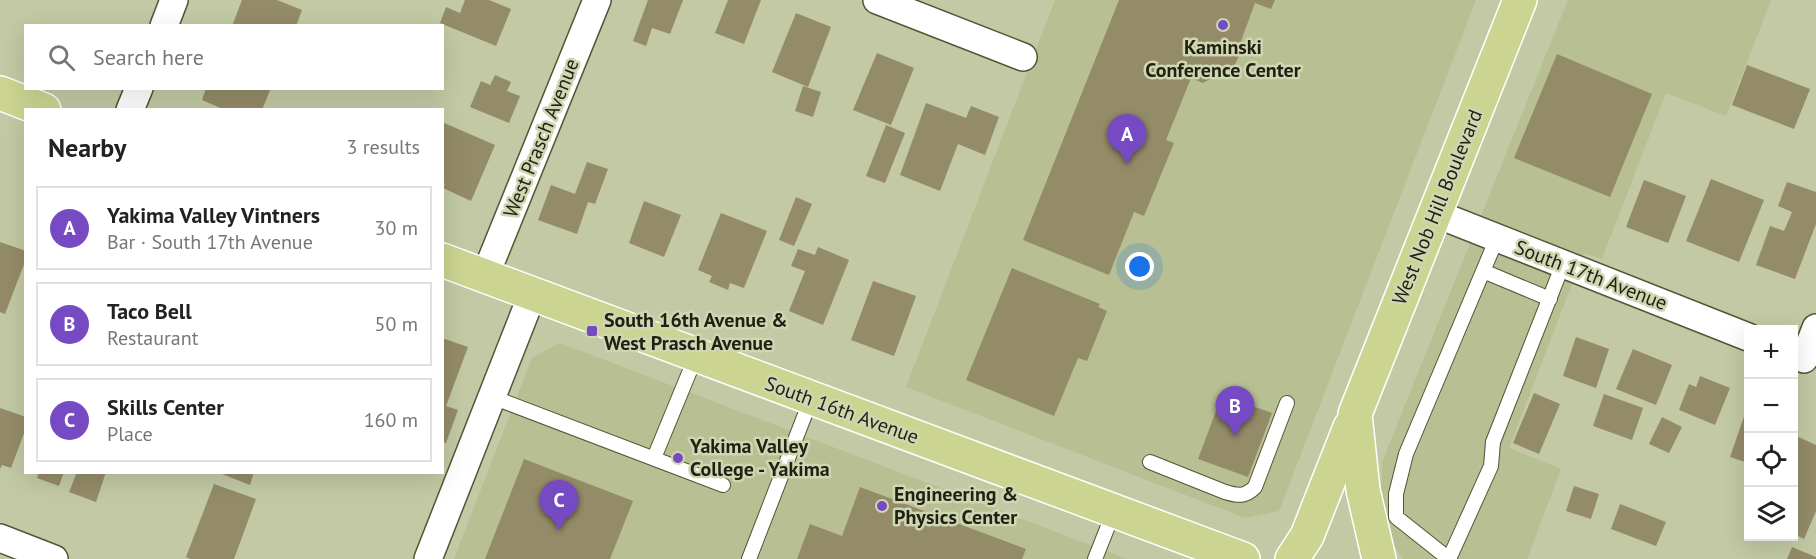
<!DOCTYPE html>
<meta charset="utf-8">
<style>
:root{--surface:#fff;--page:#f6f6f6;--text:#222;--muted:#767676;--line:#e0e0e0;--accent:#764ac3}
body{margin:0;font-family:"PT Sans",sans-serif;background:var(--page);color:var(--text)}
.controls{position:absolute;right:18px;bottom:18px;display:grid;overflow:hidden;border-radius:0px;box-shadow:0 6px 24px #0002}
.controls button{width:54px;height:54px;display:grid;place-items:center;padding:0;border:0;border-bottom:2px solid var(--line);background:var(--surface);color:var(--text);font:30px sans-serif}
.you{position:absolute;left:1140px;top:267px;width:21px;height:21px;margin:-15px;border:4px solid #fff;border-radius:50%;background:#1a73e8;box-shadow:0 0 0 9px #1a73e833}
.badge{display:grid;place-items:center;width:39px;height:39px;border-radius:50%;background:var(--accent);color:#fff;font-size:20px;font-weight:700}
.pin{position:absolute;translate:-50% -50px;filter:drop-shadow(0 2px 3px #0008)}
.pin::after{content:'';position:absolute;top:32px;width:21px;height:18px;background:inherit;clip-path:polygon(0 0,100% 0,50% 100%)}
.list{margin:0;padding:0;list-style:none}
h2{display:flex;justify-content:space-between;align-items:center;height:78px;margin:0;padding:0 24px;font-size:26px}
h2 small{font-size:20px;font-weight:400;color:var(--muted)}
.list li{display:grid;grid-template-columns:39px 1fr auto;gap:18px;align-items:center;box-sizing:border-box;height:84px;margin:0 12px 12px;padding:0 12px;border:2px solid var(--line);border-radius:0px}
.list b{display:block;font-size:22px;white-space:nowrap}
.list p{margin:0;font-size:20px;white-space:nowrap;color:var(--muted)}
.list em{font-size:20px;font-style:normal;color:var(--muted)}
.icon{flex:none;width:33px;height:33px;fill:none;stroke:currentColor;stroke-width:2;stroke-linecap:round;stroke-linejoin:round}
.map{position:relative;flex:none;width:1816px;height:559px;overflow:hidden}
.search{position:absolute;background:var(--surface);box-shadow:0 6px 24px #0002;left:24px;top:24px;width:420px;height:66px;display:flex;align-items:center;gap:15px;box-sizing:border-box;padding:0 21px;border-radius:0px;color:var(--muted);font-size:22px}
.panel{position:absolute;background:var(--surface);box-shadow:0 6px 24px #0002;left:24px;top:108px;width:420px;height:366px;border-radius:0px}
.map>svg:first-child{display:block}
.built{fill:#b7bf93}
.building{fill:#948b68}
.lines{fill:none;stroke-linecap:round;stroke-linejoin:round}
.service-casing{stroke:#515635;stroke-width:16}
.minor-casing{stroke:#515635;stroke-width:30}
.primary-casing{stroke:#fff;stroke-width:36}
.service{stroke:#fff;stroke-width:14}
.minor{stroke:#fff;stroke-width:27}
.primary{stroke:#cbd491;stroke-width:33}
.poi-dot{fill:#764ac3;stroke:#cfd6b1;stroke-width:2}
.labels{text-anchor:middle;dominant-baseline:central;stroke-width:5;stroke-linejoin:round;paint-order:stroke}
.poi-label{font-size:20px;font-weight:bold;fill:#1f2113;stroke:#cfd6b1;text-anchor:start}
.street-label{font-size:20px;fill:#1f2113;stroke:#cfd6b1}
</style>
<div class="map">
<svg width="1816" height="559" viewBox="0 0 1816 559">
<rect width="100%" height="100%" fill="#c2c9a4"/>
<!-- built -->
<path class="built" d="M1055 0H1476L1279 511 1245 518 906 387Z
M1568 0H1771L1726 116 1666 93 1602 259 1584 253 1509 448 1561 469 1527 559H1403L1381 524 1382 462Z
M560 343 1127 559H454L532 358Z"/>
<!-- building -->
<path class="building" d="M242 0H277L302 10 296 26H232Z
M465 0H489L511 9 496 46 440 23 446 7 460 13Z
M648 0H683L670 34 652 28 646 46 633 41Z
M728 0H761L744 44 715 33Z
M1119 0H1275L1271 9 1255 3 1241 41 1244 42 1235 65 1203 83 1191 78 1166 140 1174 143 1144 216 1134 212 1109 275 1023 240Z
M796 13 831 27 808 87 772 72Z
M877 53 914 68 891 125 853 110Z
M1557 54 1652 94 1610 197 1514 158Z
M1747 65 1810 89 1794 129 1732 105Z
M495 75 511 82 507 91 520 96 509 123 470 107 481 81 490 85Z
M803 86 821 92 813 117 795 111Z
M206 88H271L262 110H225L202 100Z
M926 103 966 118 971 106 999 117 985 155 958 144 940 191 900 175Z
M442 122 495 145 471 201 443 188 445 184 442 183Z
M886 125 905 133 885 183 866 176Z
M587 162 608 169 595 204 588 202 577 234 538 220 551 185 575 194Z
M1711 179 1764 200 1739 262 1686 241Z
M1644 180 1686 196 1668 243 1626 227Z
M1787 182 1816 192V224L1795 279 1756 265 1770 226 1784 231 1792 212 1778 206Z
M796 197 812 204 794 246 779 240Z
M644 201 681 215 664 257 629 243Z
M721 213 767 231 744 288 730 283 728 290 709 282 712 276 698 270Z
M0 242 26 251V259L5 314 0 312Z
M818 247 849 260 823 325 789 311 805 271 791 266 798 249 815 255Z
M1012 268 1100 304 1098 307 1107 311 1087 361 1078 358 1054 416 966 380Z
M873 281 916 296 894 356 851 340Z
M1576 337 1609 349 1596 388 1563 376Z
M442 338 468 347 446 406 458 410 446 443 442 442Z
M1633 349 1672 365 1656 405 1616 389Z
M1700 376 1730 388 1715 425 1679 410 1689 384 1696 387Z
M1534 393 1560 404 1539 454 1513 443Z
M1604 394 1643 408 1632 440 1593 426Z
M1222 395 1272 413 1248 477 1198 459Z
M1748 405V463L1730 457Z
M0 408 26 417V428L11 468 2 465 0 469Z
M1662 417 1682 427 1669 453 1649 444Z
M1794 435 1816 445V511L1804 539 1794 534Z
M524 459 633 501 610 559H485Z
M39 472H64L59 486 37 478Z
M77 472H106L96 502 69 492Z
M217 472H254L250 485Z
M214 484 256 499 234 559H190L186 557Z
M1574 486 1599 494 1591 519 1566 511Z
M860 487 1026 549 1022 559H797L810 524 842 536Z
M1620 504 1666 522 1656 546 1611 529Z
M1792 547 1816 557V559H1787Z"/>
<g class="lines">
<defs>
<path id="service" d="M1483 271 1550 299
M492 397 723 485
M654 458 696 356
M1150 462 1225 492C1238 496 1245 497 1255 487L1287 403
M749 559 811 399
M1095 559 1114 511
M1449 559 1396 517V494L1406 454 1497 238
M1449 559 1491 466 1493 442 1563 264"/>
<path id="minor" d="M877 0 1023 57
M164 26 174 0
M130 110 139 88
M1434 213 1748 337
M485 276 597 0
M1794 354 1804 359 1816 328
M0 538 54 559
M428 559 532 295"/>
<path id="primary" d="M0 93 44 110
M442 260 1243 559
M1292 559 1307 536 1350 427
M1379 559 1363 490 1355 414 1520 0"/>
</defs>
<!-- service casing -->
<use href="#service" class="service-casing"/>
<!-- minor casing -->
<use href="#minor" class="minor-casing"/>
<!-- primary casing -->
<use href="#primary" class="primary-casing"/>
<!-- service -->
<use href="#service" class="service"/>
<!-- minor -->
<use href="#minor" class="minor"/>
<!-- primary -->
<use href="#primary" class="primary"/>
</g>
<!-- markers -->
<g class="poi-dot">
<circle cx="1223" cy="25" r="6"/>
<rect x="586" y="325" width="12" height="12" rx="3"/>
<circle cx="678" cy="458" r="6"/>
<circle cx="882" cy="506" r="6"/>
</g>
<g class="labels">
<!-- poi labels -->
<g class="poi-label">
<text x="1223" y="47" text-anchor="middle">Kaminski<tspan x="1223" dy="23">Conference Center</tspan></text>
<text x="604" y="320">South 16th Avenue &amp;<tspan x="604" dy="23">West Prasch Avenue</tspan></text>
<text x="690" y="446">Yakima Valley<tspan x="690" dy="23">College - Yakima</tspan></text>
<text x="894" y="494">Engineering &amp;<tspan x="894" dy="23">Physics Center</tspan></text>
</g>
<!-- street labels -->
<g class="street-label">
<text transform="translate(541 138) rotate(-68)">West Prasch Avenue</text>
<text transform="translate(1437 207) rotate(-68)">West Nob Hill Boulevard</text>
<text transform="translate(1591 275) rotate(21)">South 17th Avenue</text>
<text transform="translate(842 410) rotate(20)">South 16th Avenue</text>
</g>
</g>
</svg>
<div class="controls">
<button>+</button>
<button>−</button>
<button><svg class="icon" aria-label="locate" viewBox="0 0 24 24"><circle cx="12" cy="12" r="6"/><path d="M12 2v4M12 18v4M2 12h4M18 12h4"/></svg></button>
<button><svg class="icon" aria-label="layers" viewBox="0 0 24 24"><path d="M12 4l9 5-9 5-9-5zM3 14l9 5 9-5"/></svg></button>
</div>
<div class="you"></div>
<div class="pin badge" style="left:1127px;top:164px">A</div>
<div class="pin badge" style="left:1235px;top:436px">B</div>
<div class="pin badge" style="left:559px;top:530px">C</div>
<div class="search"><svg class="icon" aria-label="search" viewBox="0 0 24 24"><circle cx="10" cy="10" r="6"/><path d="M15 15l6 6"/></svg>Search here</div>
<section class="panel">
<h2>Nearby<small>3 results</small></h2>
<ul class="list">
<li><span class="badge">A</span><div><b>Yakima Valley Vintners</b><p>Bar · South 17th Avenue</p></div><em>30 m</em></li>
<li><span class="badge">B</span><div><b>Taco Bell</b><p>Restaurant</p></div><em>50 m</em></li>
<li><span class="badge">C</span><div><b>Skills Center</b><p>Place</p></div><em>160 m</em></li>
</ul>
</section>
</div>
